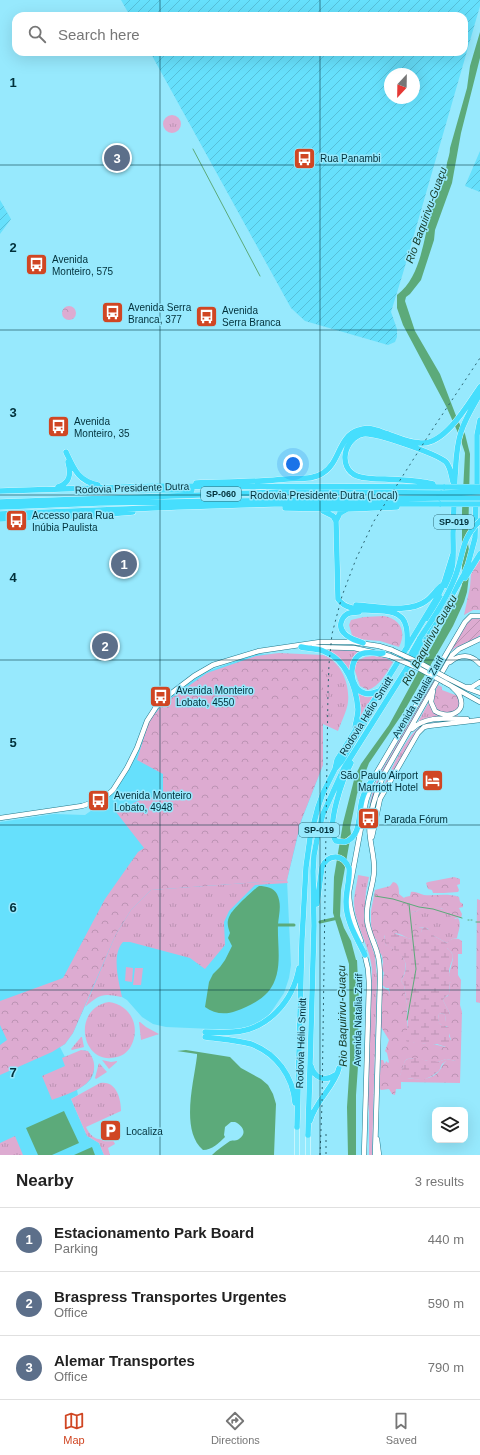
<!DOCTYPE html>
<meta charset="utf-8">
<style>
:root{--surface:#fff;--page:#f6f6f6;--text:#222;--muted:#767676;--line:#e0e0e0;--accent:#d04623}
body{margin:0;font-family:Arial,sans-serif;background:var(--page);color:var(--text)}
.controls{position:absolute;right:12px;bottom:12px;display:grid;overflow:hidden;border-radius:8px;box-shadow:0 4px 16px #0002}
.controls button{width:36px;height:36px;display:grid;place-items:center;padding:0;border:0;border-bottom:1px solid var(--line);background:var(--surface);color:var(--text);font:20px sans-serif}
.compass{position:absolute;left:384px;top:68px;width:36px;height:36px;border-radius:50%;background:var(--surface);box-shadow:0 4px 16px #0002;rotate:202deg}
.you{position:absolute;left:293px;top:464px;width:14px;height:14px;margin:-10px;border:3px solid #fff;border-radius:50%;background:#1a73e8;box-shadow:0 0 0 6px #1a73e833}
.badge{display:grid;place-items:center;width:26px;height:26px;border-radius:50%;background:var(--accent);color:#fff;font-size:13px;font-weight:700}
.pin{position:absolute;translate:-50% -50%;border:2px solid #fff;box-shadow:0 1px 4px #0006}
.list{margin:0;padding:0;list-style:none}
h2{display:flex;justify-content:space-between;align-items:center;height:52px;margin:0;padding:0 16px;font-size:17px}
h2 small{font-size:13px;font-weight:400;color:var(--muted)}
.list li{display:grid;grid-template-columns:26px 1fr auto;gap:12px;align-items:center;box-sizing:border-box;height:64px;padding:0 16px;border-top:1px solid var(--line)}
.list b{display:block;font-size:15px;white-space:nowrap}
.list p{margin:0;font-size:13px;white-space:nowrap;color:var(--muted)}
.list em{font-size:13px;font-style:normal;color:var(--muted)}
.icon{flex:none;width:22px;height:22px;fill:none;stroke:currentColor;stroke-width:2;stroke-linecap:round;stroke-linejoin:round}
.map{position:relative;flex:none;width:480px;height:1155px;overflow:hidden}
.search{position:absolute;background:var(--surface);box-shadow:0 4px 16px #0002;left:12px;right:12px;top:12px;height:44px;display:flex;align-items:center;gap:10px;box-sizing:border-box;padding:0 14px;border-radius:12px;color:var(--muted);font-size:15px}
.sheet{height:244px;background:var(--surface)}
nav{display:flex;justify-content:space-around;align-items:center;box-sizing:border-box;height:56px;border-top:1px solid var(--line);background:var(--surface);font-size:11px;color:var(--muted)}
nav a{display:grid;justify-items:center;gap:2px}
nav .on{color:var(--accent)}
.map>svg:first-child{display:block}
.built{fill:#66e0fc}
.industrial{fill:url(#industrial-furrows);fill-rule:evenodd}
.grass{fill:url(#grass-tufts)}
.forest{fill:url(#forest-crowns);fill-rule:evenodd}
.wetland{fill:url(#wetland-marsh)}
.garden{fill:url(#garden-furrows)}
.pitch{fill:#ddabd1}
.water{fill:#5caa7a}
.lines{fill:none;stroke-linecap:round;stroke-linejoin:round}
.stream{stroke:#5caa7a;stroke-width:1}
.canal{stroke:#5caa7a;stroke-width:3}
.secondary-casing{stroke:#20788a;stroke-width:5.5}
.primary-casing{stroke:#fff;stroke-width:6}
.highway-casing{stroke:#fff;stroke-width:6}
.secondary{stroke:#fff;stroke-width:4.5}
.primary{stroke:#90ebfe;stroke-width:5}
.highway{stroke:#46defd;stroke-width:5.5}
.rail{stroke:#2a6370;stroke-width:1;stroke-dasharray:2 4;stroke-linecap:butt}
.secondary-bridge-casing{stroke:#20788a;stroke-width:5.5;stroke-linecap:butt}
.highway-bridge-casing{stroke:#fff;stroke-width:6;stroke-linecap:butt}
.secondary-bridge{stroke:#fff;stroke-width:4.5}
.highway-bridge{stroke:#46defd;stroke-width:5.5}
.grid{fill:none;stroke:#00303a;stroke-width:1;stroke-opacity:0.55}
.labels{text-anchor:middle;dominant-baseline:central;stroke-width:3;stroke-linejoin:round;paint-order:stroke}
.shield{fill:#97e9fd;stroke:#2d6874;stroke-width:1}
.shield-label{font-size:9px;font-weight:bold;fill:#00303a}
.poi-label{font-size:10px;fill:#00303a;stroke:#97e9fd;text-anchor:start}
.street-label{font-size:10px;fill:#00303a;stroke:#97e9fd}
.water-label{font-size:11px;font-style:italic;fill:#123420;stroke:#97e9fd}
.grid-label{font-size:13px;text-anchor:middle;font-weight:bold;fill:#00303a;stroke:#97e9fd;stroke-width:3;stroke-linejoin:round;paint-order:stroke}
</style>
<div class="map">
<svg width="480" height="1155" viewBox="0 0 480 1155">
<defs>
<pattern id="industrial-furrows" width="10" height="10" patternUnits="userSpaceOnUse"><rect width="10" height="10" fill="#66e0fc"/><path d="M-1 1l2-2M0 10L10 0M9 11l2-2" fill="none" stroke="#57c0d9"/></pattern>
<pattern id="grass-tufts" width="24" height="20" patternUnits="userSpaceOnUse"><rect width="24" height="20" fill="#ddabd1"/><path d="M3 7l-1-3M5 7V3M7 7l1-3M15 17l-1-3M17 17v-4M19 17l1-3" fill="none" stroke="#bc93b4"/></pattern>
<pattern id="forest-crowns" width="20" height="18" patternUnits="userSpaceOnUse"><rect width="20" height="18" fill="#ddabd1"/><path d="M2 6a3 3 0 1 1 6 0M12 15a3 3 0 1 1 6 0" fill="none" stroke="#bc93b4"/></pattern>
<pattern id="wetland-marsh" width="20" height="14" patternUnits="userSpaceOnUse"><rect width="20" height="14" fill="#ddabd1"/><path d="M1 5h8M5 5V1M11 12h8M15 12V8" fill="none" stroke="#bc93b4"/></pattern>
<pattern id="garden-furrows" width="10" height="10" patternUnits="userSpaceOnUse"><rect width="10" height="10" fill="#ddabd1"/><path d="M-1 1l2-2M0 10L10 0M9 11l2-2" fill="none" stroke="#bc93b4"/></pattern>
</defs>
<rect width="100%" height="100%" fill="#97e9fd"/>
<!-- built -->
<path class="built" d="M256 654 322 656 323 765 302 819 287 880 291 965 289 978 284 993 267 1018 252 1026 236 1030 166 1027 153 1024 142 1017 127 1000 122 997 93 988 73 1033 65 1044 60 1047 65 1057 85 1050 90 1054 93 1060 94 1072 91 1079 86 1084 77 1090 78 1095 71 1099 87 1136 99 1143 104 1155H0V822L54 814 85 815 102 803 116 788 133 761 139 748 146 725 160 704 205 672Z"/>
<!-- industrial -->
<path class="industrial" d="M121 0H480V6L403 273 391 312 397 329V337L395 342 388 345 305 321 291 308 150 52H464V16H130ZM390 74H414V98H390Z
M480 151V192L465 186Z
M0 200 11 219 0 234Z"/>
<!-- grass -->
<path class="grass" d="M163 124a9 9 0 1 1 18 0a9 9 0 1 1-18 0Z
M319 649 359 651C355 654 351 659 350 664 349 670 351 675 353 680 357 689 361 701 373 696L359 719 346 669Z
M323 655C341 661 350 684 348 702 347 711 341 722 338 731L323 724Z
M434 679 436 680 381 775 372 804 370 803 373 790 379 775Z
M430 700C430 703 430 707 432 710 438 714 452 716 458 715L457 717 428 718 418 722Z
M457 722 424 727 376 808C381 789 406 732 423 725 433 721 447 723 457 722Z
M358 875 369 877 366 891 364 918 365 925 375 956 377 977 372 1155H369V1112L368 1101 372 969C370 946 355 926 354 903 354 894 357 884 358 875Z
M287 880 288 883 255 885 229 911 224 922 225 945 205 969 190 958 130 942H123C111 955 119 982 122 997 102 993 100 994 85 1007L116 934 131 910 151 890Z
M422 907C435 906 448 907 455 919L458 918C462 924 458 932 457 938L452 939 447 943 434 936 427 928 417 927 413 923 411 915 413 911 416 912Z
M109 1002C131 1005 141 1027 131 1046 128 1052 122 1056 117 1057 81 1067 71 1008 109 1002Z
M139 1022H140L146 1027 159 1034 141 1040Z
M81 1037H82L84 1047 72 1050 71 1049Z
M81 1050 88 1051C92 1056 95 1062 94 1069 92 1088 67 1094 52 1100L42 1076 65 1066 62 1058Z
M102 1060 111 1062 117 1061V1062L109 1069Z
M99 1063 107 1072 96 1079 95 1078Z
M100 1083C116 1080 121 1098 121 1111L86 1127C92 1140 99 1140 113 1140L115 1144 108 1148 110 1155H104L99 1143 87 1136 71 1099Z
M15 1136 23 1155H0V1143Z"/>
<!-- forest -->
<path class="forest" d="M62 313a7 7 0 1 1 14 0a7 7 0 1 1-14 0Z
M480 558V610H473L464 615 470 587 471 574Z
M384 616C400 619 407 631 399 647L380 641 357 639 352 635 349 625 351 620 364 617Z
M279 653 323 655V765L301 821 287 880 151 890 131 910 116 934 73 1033 65 1044 52 1052 0 1075V1045L7 1040 0 1025V1001L63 978 105 899 138 852 144 848 116 812 140 800 163 795V774L137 760 149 721 163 704 207 673 256 656Z
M373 656 386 658 393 662C387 672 379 687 368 690L360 686 354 668 357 661 365 657Z
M438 685 442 687V690L458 696 460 700 459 707C452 716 445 713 436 710 431 701 434 694 438 685Z
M454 877 460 879V884L457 885 459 890 458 892 444 893H433L432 890 428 889 426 883 428 882Z
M393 882C399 883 399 889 399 894L404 898 405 897 410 896 411 892C416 891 419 894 424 895 435 896 448 893 459 897L460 902 463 904V907L459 908 462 914 461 918 459 917 453 919 451 917V914L441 908 422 907 416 912 413 911 411 915C416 922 411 926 423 928L421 932 411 939C406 938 403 935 399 934 396 933 394 934 390 932L384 936 386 945C404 953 411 962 401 981L404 985 407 1004V1029L413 1042C418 1044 422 1043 427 1043 433 1044 439 1045 445 1047L451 1040 447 1026H443L439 1023 438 1019 439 1014 442 1013 445 1015 446 1022 450 1014 443 1000 445 997 448 996 450 992 449 983 451 982 449 974 453 959 452 953 447 948V943C451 938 457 937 462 941V954H458V975L461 980 460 1005 462 1012 460 1083 401 1082V1089H396L395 1095 392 1094 389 1089 381 1090 379 1088 381 1060H383L385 1064 386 1061 388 1063 389 1062 387 1053 385 1051 389 1040 381 1027 382 987 389 991 390 995 389 988H386L382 985 384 973 382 969 383 962 382 956 379 951 376 939 373 938 371 924V911L375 890 390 886ZM415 1058C420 1058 423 1061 428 1061 432 1062 434 1062 438 1062L446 1059 456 1061H446C442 1064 442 1068 439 1071 431 1082 411 1080 400 1076L405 1061 407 1059Z
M477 899 480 900V1003L476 1002Z"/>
<!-- wetland -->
<path class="wetland" d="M425 927 433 933 434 936 447 943V948C458 957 450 961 449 972 449 975 451 979 452 982L449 983 450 994 445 997 443 1000 450 1014V1020L448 1023 446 1022 445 1015 442 1013 439 1014 438 1019 440 1024 450 1028 449 1036 452 1043 449 1048 437 1044 428 1045 425 1043 418 1045 413 1042 409 1043 406 1041 408 1018 407 1004 404 985 401 981C410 966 406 957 393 949 391 947 388 947 387 946 384 943 384 937 385 933L389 930C392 933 406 937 411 939 416 933 412 934 421 932L423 928Z
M419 1058 427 1061H433L438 1062 446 1059 456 1061H446L442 1064 439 1071 432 1076 423 1080 406 1078 399 1079C400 1076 404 1061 406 1060 409 1058 415 1058 419 1058Z"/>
<!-- garden -->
<path class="garden" d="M479 618 480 619V635L478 637 455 648 450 652 463 628 471 619Z"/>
<!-- pitch -->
<path class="pitch" d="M126 967 133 968 132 982 125 981Z
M135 968H143L141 985H133Z"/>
<!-- water -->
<path class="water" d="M480 32V58L461 133 452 183 435 230 434 240 421 280 410 294 406 297 405 301 415 331 440 374 458 421 465 434 470 454 468 544 469 550V576L467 592 464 602 453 626 403 713 369 763 357 794 350 828 351 834 341 890 340 916 344 928 351 941 356 960H357L359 1001 358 1047 359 1052 356 1095V1155H348L347 1107 350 1061 349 964 333 913 334 877 343 823 355 776 361 764 389 725 455 604 462 585V511L465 453 459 435 446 406 403 325 397 308V295C422 276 423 238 432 209 435 198 442 189 445 178 446 173 446 168 447 163 448 158 450 154 450 148L467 88 470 66Z
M259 886C266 886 274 888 277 894 282 904 279 914 278 924 277 947 284 973 268 992 260 1001 247 1007 236 1011 226 1015 214 1014 205 1007L209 982 213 974 220 967 225 960 232 946 228 938 230 933C228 927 226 922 230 915 233 909 253 890 259 886Z
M186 1050 230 1057 241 1068 261 1079 268 1085 273 1094 276 1104 274 1155H212C217 1150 224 1145 230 1141 233 1140 237 1141 239 1139 248 1133 242 1125 235 1122H231L225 1127 224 1135 225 1137C219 1143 212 1150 203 1150 180 1130 194 1082 197 1056V1054L177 1051Z
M64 1111 79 1143 52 1155H38L26 1128Z
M92 1147 95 1155H74Z"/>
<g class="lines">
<!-- stream -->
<path class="stream" d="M193 149 260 276
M375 896 393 899 419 907 433 909 462 918
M468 920H469
M471 920H472
M476 922H480
M407 1020 416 969 409 904"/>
<!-- canal -->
<path class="canal" d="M320 922 338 918
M278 925H294"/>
<defs>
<path id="secondary" d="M314 647 354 648 390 656
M450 662C460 654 471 654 480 664
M447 678 469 689 480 693
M444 682 480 702
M465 687H472L480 682
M433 691 431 702 435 711C446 719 467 714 460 697 459 693 455 690 452 687
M412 729C427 715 448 719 467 719
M0 818 82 806 103 799 113 790 127 768 137 748 147 721 156 707 165 698 194 676 213 665 259 651 320 642H352L379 646 392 650
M372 837 380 799 418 733 424 727 428 726 480 720
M361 941C355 925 349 910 349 892L366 801 374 777 465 622 471 616H480
M377 1139 379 1155
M364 1155 369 984 368 969 364 952
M375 1155 380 979C380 970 380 961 377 952 374 942 368 931 367 920 365 904 373 888 374 872 375 859 371 848 370 836 367 818 377 790 384 774L452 655 459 649 480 639"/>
<path id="primary" d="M297 1155V1127
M308 1155V1135"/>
<path id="highway" d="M66 452C74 469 78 481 98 485
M196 483C226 482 257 482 287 479 299 478 313 480 323 473 340 463 338 436 359 430 369 426 378 431 388 434 399 438 411 444 423 443 446 443 468 404 480 387
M433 484C417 480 401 480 385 479 376 479 366 479 357 476 337 468 344 438 363 434 375 432 437 454 446 462 451 468 451 475 453 482
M58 487C71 483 71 473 68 462
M137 490H192
M0 491 154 486 445 487
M477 492V435L480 420
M0 502 281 492 442 493
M0 507 99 503 440 498
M285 508 347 509 397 507
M347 509 340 513 336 521 338 599C353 621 399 598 406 626 408 633 407 641 407 648
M323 511 333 516 336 521
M0 514 177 507 274 504H441
M0 519 96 515 133 512
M465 578 480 554
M447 586C455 567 453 553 453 533 454 514 454 496 455 477 456 462 456 447 461 432 465 419 473 406 480 394
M356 605C377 606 409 614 426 601 432 597 436 590 441 586
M359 612C355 612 351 612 347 614 341 618 338 627 344 633 349 639 356 640 363 643
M428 619 441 598
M301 647C308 649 316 648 323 651 346 659 356 686 358 709 358 715 356 721 355 727
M411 654 420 638
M379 691C374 693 369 695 364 693 350 689 347 661 361 654 369 651 376 654 383 653
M351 763C343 778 325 827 336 841L345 842C362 836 358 814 362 800 364 791 369 784 374 777
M335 769 341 762 370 714
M317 904 322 867C329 853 343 854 349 868 350 879 346 891 346 902 346 922 357 938 365 955
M205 1032C215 1032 224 1033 233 1032 268 1030 293 1001 299 968
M205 1037C220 1039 237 1040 251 1044 276 1053 293 1076 295 1103
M311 1066C314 1078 325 1082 335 1075
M310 1121C316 1100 335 1086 339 1068
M297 1127 302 939 306 867 310 838 318 807 323 793 335 769 337 760 409 644 438 596 444 583 453 554
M308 1135 314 926 313 871 314 855 319 829 323 814 344 768 446 606 464 574 468 564 475 538 476 500"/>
</defs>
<!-- secondary casing -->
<use href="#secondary" class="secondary-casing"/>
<!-- primary casing -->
<use href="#primary" class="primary-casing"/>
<!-- highway casing -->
<use href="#highway" class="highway-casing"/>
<!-- secondary -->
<use href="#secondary" class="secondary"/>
<!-- primary -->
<use href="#primary" class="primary"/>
<!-- highway -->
<use href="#highway" class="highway"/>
<!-- rail -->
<path class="rail" d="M326 1134V1155
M320 1155 322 1104 328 691 329 664 332 634 342 596 356 559 374 521 432 430 480 358"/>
<defs>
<path id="secondary-bridge" d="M392 650 420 663 447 678
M390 656 418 668 444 682"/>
<path id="highway-bridge" d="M445 487H480
M442 493 480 492
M440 498H480
M441 504H480
M420 638C432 620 445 602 453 582 464 559 459 540 480 521"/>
</defs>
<!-- secondary-bridge casing -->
<use href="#secondary-bridge" class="secondary-bridge-casing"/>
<!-- highway-bridge casing -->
<use href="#highway-bridge" class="highway-bridge-casing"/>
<!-- secondary-bridge -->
<use href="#secondary-bridge" class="secondary-bridge"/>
<!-- highway-bridge -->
<use href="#highway-bridge" class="highway-bridge"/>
</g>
<!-- grid -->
<path class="grid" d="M160 0V16M320 0V16M160 52V1155M320 52V1155M0 165H480M0 330H480M0 495H480M0 660H480M0 825H480M0 990H480"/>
<!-- icons -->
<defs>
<symbol id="bus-square" viewBox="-11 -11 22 22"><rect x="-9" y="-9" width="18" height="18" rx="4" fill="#d04623" stroke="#97e9fd"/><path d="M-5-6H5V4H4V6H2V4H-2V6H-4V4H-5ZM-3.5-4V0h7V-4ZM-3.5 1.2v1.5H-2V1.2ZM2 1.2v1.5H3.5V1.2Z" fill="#fff"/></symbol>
<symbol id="hotel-square" viewBox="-11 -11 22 22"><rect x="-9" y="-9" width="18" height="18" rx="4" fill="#d04623" stroke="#97e9fd"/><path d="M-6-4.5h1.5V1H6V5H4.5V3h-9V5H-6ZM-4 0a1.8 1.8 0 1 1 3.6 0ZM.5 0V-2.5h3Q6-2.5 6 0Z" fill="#fff"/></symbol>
<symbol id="parking-square" viewBox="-11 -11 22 22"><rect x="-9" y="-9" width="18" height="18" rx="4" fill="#d04623" stroke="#97e9fd"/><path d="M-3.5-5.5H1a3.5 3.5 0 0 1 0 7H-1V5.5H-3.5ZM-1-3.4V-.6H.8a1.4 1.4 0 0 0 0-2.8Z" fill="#fff"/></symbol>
</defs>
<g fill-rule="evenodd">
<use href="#bus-square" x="292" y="146" width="25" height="25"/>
<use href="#bus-square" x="24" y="252" width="25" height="25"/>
<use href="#bus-square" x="100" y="300" width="25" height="25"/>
<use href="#bus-square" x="194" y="304" width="25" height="25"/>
<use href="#bus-square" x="46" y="414" width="25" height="25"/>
<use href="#bus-square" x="4" y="508" width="25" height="25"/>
<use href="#bus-square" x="148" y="684" width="25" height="25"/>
<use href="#hotel-square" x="420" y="768" width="25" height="25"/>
<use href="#bus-square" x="86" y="788" width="25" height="25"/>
<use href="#bus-square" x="356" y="806" width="25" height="25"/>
<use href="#parking-square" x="98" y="1118" width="25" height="25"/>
</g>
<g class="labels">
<!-- shield labels -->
<g class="shield">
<rect x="201" y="487" width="40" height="14" rx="3"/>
<rect x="434" y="515" width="40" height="14" rx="3"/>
<rect x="299" y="823" width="40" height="14" rx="3"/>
</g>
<g class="shield-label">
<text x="221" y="494">SP-060</text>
<text x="454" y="522">SP-019</text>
<text x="319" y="830">SP-019</text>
</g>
<!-- poi labels -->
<g class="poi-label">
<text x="320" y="158">Rua Panambi</text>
<text x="52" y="259">Avenida<tspan x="52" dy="12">Monteiro, 575</tspan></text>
<text x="128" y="307">Avenida Serra<tspan x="128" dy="12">Branca, 377</tspan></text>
<text x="222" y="310">Avenida<tspan x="222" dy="12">Serra Branca</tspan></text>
<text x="74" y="421">Avenida<tspan x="74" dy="12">Monteiro, 35</tspan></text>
<text x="32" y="515">Accesso para Rua<tspan x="32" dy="12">Inúbia Paulista</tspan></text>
<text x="176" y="690">Avenida Monteiro<tspan x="176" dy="12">Lobato, 4550</tspan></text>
<text x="418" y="775" text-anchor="end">São Paulo Airport<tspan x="418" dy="12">Marriott Hotel</tspan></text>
<text x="114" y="795">Avenida Monteiro<tspan x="114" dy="12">Lobato, 4948</tspan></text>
<text x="384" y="819">Parada Fórum</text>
<text x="126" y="1131">Localiza</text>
</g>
<!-- street labels -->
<g class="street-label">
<text transform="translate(132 488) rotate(-2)">Rodovia Presidente Dutra</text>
<text x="324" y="495">Rodovia Presidente Dutra (Local)</text>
<text transform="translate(418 697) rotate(-60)">Avenida Natalia Zarif</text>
<text transform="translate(366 716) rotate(-58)">Rodovia Hélio Smidt</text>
<text transform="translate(358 1020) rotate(-89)">Avenida Natalia Zarif</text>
<text transform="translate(301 1043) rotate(-88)">Rodovia Hélio Smidt</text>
</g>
<!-- water labels -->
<g class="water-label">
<text transform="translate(426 215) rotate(-70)">Rio Baquirivu-Guaçu</text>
<text transform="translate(429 640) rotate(-61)">Rio Baquirivu-Guaçu</text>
<text transform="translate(342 1016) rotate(-91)">Rio Baquirivu-Guaçu</text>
</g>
</g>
<g class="grid-label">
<text x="13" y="87">1</text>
<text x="13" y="252">2</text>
<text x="13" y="417">3</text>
<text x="13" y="582">4</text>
<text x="13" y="747">5</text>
<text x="13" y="912">6</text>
<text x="13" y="1077">7</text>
</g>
</svg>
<div class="controls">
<button><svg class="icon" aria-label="layers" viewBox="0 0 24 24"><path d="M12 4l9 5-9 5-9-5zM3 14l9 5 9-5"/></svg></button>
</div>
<svg class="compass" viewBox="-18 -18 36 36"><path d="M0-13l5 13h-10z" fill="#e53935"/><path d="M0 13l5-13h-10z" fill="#767676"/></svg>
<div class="you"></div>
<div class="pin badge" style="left:124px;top:564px;background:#5c6f8a">1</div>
<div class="pin badge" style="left:105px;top:646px;background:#5c6f8a">2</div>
<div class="pin badge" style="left:117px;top:158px;background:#5c6f8a">3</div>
<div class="search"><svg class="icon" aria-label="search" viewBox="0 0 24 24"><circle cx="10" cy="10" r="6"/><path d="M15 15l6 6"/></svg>Search here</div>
</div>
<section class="sheet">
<h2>Nearby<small>3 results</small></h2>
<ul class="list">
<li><span class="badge" style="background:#5c6f8a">1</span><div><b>Estacionamento Park Board</b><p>Parking</p></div><em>440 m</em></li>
<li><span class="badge" style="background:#5c6f8a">2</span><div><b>Braspress Transportes Urgentes</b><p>Office</p></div><em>590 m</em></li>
<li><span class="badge" style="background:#5c6f8a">3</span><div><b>Alemar Transportes</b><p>Office</p></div><em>790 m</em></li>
</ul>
</section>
<nav>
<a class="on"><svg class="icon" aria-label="map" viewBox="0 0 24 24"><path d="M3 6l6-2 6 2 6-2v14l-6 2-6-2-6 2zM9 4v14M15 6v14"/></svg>Map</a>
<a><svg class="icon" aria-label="directions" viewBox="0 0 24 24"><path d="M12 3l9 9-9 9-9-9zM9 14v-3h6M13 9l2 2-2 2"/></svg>Directions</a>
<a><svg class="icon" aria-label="saved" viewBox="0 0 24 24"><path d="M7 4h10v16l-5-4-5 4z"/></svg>Saved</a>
</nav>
